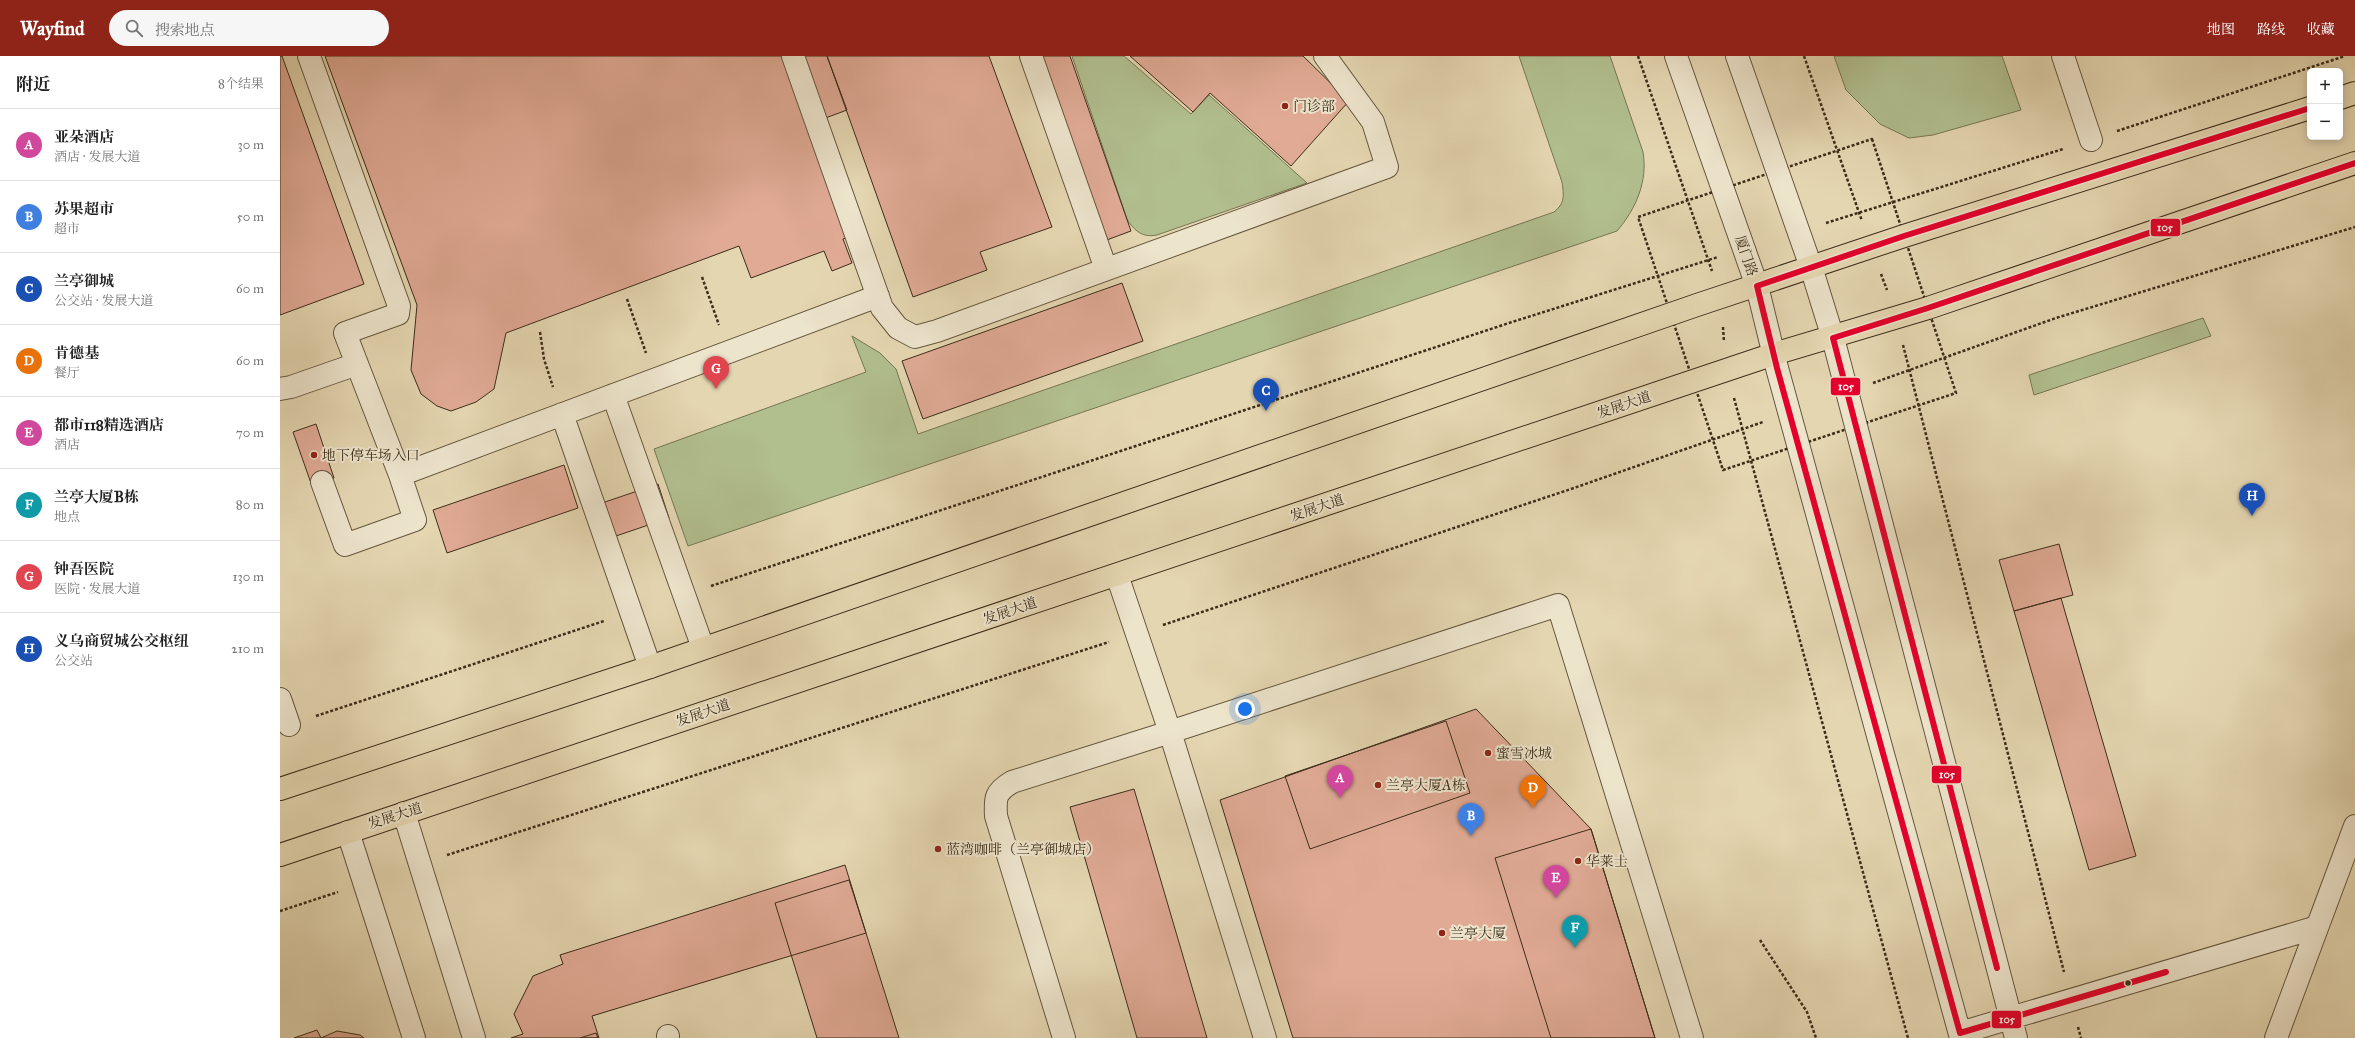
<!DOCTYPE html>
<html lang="zh">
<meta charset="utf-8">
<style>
:root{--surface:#fff;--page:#f6f6f6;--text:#222;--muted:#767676;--line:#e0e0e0;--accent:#8f2418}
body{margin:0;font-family:"IM FELL Great Primer","Noto Serif SC",serif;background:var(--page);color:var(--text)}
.controls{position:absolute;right:12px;top:12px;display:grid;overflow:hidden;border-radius:6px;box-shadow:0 2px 10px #0003}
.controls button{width:36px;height:36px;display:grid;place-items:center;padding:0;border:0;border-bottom:1px solid var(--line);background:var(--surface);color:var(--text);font:20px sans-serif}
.you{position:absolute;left:965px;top:653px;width:14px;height:14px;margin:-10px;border:3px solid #fff;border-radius:50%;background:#1a73e8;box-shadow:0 0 0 6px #1a73e833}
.badge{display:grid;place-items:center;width:26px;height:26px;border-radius:50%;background:var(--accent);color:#fff;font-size:13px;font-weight:700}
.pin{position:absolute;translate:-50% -33px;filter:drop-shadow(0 1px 2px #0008)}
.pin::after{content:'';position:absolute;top:21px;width:14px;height:12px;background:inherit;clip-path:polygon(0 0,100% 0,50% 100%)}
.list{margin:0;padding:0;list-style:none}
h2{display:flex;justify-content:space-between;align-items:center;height:52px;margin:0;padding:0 16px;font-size:17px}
h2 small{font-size:13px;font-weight:400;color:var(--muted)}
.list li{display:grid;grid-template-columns:26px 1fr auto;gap:12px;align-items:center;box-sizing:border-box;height:72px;padding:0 16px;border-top:1px solid var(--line)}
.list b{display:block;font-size:15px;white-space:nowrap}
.list p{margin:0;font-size:13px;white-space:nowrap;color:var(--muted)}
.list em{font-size:13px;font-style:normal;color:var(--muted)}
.icon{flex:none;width:22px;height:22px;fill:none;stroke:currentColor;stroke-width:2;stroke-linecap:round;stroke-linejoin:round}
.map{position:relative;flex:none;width:2075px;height:982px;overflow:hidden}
header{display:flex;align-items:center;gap:24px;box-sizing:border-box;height:56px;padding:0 20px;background:var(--accent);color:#fff}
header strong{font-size:19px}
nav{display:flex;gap:22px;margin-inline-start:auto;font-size:14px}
.search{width:280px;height:36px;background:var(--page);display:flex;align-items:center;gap:10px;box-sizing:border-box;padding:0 14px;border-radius:22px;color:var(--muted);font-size:15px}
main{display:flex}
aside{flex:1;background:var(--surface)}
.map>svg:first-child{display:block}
.green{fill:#b1be8e;stroke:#767653}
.building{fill:#e0aa95;stroke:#3c2d18}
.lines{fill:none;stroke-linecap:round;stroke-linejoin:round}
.minor-casing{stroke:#66573e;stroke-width:24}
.major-casing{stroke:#3c2d18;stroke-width:24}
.path{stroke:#3c2d18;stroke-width:2.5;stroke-dasharray:3 2;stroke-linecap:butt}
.minor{stroke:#ede4cc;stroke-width:22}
.major{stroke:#e4d6b1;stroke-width:22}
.bus-1-casing{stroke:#ede4cc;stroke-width:9}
.bus-1{stroke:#e4002b;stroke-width:6}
.poi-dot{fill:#8f2418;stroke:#ede4cc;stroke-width:1.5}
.bus-dot{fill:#3c2d18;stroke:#ede4cc;stroke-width:1.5}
.labels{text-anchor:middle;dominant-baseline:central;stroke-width:4;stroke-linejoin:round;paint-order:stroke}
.poi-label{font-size:14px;fill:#3c2d18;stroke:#ede4cc;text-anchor:start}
.street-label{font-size:14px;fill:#3c2d18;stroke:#ede4cc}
.line-badge{stroke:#ede4cc;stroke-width:1.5}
.badge-label{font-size:11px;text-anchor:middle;font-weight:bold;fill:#fff}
</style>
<header>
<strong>Wayfind</strong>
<div class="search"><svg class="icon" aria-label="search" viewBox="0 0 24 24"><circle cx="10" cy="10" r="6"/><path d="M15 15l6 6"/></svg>搜索地点</div>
<nav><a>地图</a><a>路线</a><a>收藏</a></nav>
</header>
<main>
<aside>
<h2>附近<small>8个结果</small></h2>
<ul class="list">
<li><span class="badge" style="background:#d1479c">A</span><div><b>亚朵酒店</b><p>酒店 · 发展大道</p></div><em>30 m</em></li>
<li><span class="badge" style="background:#3f7fe0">B</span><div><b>苏果超市</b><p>超市</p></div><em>50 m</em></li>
<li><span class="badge" style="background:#1a4fb4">C</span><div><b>兰亭御城</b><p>公交站 · 发展大道</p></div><em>60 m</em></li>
<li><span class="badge" style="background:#e8710a">D</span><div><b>肯德基</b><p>餐厅</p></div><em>60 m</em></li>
<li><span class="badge" style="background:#d1479c">E</span><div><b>都市118精选酒店</b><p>酒店</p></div><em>70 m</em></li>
<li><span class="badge" style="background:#0f9aa8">F</span><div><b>兰亭大厦B栋</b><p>地点</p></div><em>80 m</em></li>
<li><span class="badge" style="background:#e0444e">G</span><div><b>钟吾医院</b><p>医院 · 发展大道</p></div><em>130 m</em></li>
<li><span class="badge" style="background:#1a4fb4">H</span><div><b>义乌商贸城公交枢纽</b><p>公交站</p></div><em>210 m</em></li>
</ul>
</aside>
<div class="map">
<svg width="2075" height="982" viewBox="0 0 2075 982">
<rect width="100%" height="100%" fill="#e4d6b1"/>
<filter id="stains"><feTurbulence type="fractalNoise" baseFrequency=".005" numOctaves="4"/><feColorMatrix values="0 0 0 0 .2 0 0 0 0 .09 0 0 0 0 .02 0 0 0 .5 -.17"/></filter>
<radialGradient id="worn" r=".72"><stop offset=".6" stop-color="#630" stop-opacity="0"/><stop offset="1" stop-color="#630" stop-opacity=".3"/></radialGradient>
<!-- green -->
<path class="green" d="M792 0H844L911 58 929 39 1027 127 877 179C863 182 854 175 847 163Z
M1239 0H1330L1363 96C1368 125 1356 153 1337 175L408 490 374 393 586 316 572 280 600 297 616 313 638 378 1274 156C1285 147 1284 140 1282 126Z
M1554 0H1722L1741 54 1653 79 1629 82 1600 68 1566 34Z
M1923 262 1931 280 1754 339 1749 319Z"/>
<!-- building -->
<path class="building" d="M0 0H2L84 228 0 259Z
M45 0H547L567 54 540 64 581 177 563 183 572 207 552 215 544 195 471 222 459 190 226 277 214 333 196 346 171 355 157 350 141 338 131 314 137 249Z
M547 0H709L772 171 700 196 707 214 633 241Z
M760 0H790L851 175 824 185Z
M850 0H1023L1069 45 1011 110 930 37 913 56Z
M842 227 863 285 643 363 622 305Z
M36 368 54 422 32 430 13 376Z
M284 409 298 452 167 497 153 454Z
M378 428 389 462 333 481 322 447Z
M1779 488 1793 539 1734 555 1719 504Z
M1781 542 1856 800 1809 814 1734 555Z
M1196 653 1311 773 1375 982H1013L940 744Z
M1166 665 1190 737 1030 793 1005 720Z
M854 733 927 982H857L790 751Z
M1311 773 1375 982H1271L1215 802Z
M565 809 586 877 312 960 319 982H231L243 978 234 958 253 920 283 908 280 899Z
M569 824 586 877 619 982H537L495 847Z
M37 974 41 982 57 975 80 979 84 982H14Z
M316 977 318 982H300Z"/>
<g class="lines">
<defs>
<path id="minor" d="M29 0 119 250 118 258 65 277 77 308
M513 0 602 252 618 272 635 281 657 275 1107 111 1093 66 1045 0
M751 0 826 213
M1396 0 1477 230 1497 312 1681 982
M1457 0 1531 211 1553 282 1736 982
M1783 0 1811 84
M0 333 11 331 77 308 120 419 598 240
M333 339 423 592
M282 358 370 611
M42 426 65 489 135 464 120 419
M0 643 9 669
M124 757 194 982
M68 776 134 982
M1680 977 2037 871
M388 980V982
M784 982 716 760C715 742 715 736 732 726L890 676 837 519
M985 982 890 676 1278 549 1412 982
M1996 982 2075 770"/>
<path id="major" d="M2060 42 2075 37
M0 733 370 611 1417 249 1624 180 2030 52
M0 799 1494 298 1648 252 2075 107"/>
</defs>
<!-- minor casing -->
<use href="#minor" class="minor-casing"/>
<!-- major casing -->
<use href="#major" class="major-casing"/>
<!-- path -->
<path class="path" d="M1358 0 1432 215
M1524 0 1582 165
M1837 75 2065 0
M1592 83 1676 337 1443 414 1358 161Z
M1546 167 1783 93
M1601 218 1607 234
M422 221 439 269
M347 243 366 297
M1443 271 1444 286
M260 276 264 303 273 331
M1623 289 1784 916
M1593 327 1776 262 2075 171
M1454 342 1628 982
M431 530 1232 266 1438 201
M883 569 1291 433 1483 366
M36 660 324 565
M167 799 829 586
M0 855 58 836
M1480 884 1527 956 1536 982
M1798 971 1801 982"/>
<!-- minor -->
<use href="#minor" class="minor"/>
<!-- major -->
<use href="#major" class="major"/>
<defs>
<path id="bus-1" d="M1717 912 1553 282 1648 252 2075 107
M1886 916 1680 977 1497 312 1477 230 1624 180 2030 52"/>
</defs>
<!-- bus-1 casing -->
<use href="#bus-1" class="bus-1-casing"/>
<!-- bus-1 -->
<use href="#bus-1" class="bus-1"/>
</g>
<!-- markers -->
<g class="poi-dot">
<circle cx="1005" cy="50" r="4"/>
<circle cx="34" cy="399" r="4"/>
<circle cx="1208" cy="697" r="4"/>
<circle cx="1098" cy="729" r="4"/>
<circle cx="658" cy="793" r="4"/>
<circle cx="1298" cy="805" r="4"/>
<circle cx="1162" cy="877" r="4"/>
</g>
<circle class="bus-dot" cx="1848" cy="927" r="3.5"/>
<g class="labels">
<!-- poi labels -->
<g class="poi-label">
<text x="1013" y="50">门诊部</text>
<text x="42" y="399">地下停车场入口</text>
<text x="1216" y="697">蜜雪冰城</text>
<text x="1106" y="729">兰亭大厦A栋</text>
<text x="666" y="793">蓝湾咖啡（兰亭御城店）</text>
<text x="1306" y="805">华莱士</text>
<text x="1170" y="877">兰亭大厦</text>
</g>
<!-- street labels -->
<g class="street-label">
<text transform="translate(1466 200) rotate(71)">厦门路</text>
<text transform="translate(1344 349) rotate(-19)">发展大道</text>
<text transform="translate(1037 452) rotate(-19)">发展大道</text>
<text transform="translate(730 555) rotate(-19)">发展大道</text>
<text transform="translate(423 657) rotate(-19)">发展大道</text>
<text transform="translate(115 760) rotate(-18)">发展大道</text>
</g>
</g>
<g class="line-badge">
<rect x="1870" y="162" width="31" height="19" rx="4" fill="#e4002b"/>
<rect x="1550" y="321" width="31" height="19" rx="4" fill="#e4002b"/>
<rect x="1651" y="709" width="31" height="19" rx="4" fill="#e4002b"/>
<rect x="1711" y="954" width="31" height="19" rx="4" fill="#e4002b"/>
</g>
<g class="badge-label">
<text x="1885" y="175">105</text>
<text x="1566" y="334">105</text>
<text x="1667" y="722">105</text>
<text x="1727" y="967">105</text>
</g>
<rect width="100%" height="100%" filter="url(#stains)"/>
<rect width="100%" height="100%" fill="url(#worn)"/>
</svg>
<div class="controls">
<button>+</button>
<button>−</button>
</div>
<div class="you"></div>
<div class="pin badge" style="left:1060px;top:742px;background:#d1479c">A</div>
<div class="pin badge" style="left:1191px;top:780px;background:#3f7fe0">B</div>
<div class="pin badge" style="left:986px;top:355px;background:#1a4fb4">C</div>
<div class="pin badge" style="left:1253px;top:752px;background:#e8710a">D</div>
<div class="pin badge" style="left:1276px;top:842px;background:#d1479c">E</div>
<div class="pin badge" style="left:1295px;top:892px;background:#0f9aa8">F</div>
<div class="pin badge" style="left:436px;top:333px;background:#e0444e">G</div>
<div class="pin badge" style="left:1972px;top:460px;background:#1a4fb4">H</div>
</div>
</main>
